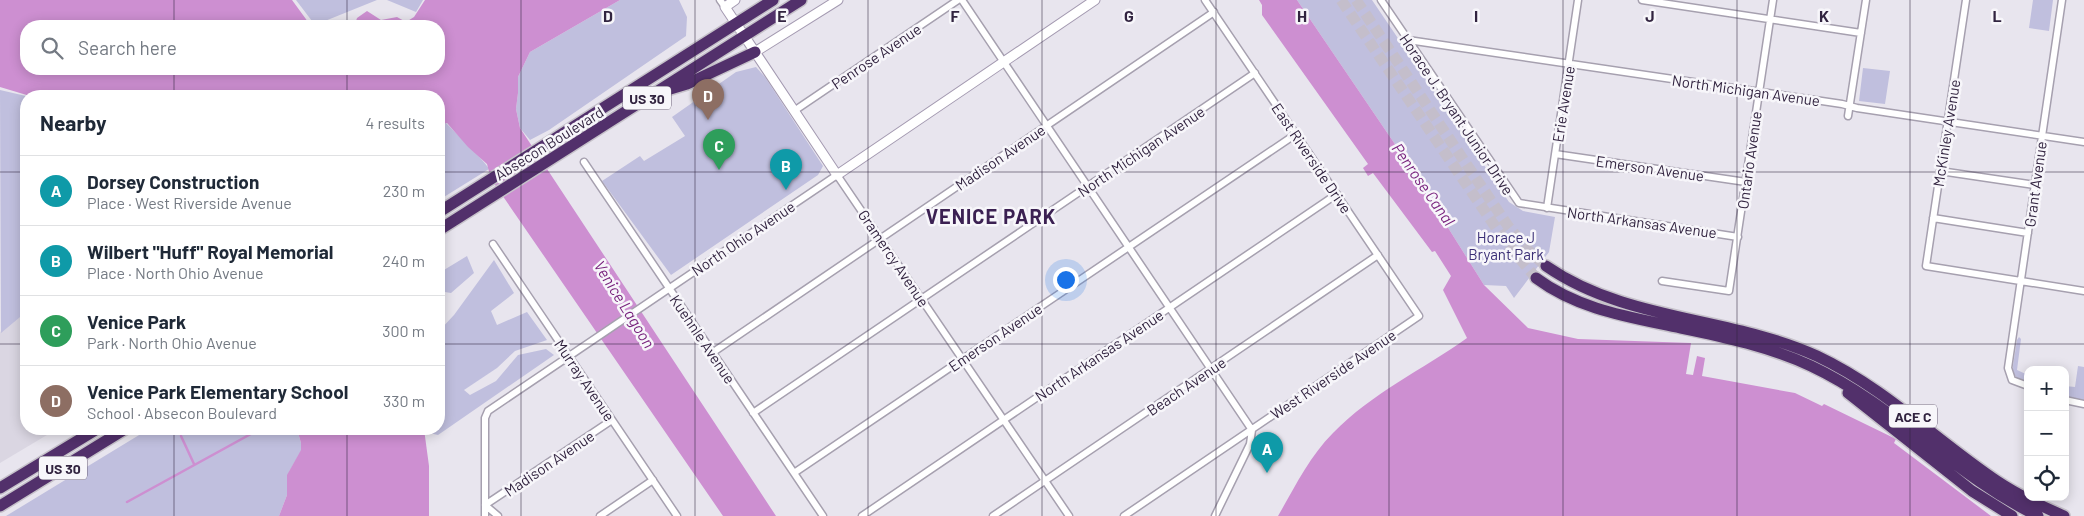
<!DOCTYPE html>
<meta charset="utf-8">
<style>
:root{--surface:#fff;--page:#f2f2f3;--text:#1f2937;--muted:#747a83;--line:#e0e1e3;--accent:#3d824c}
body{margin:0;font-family:Barlow,sans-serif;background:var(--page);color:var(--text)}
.controls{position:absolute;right:15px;bottom:15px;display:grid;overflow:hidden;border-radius:10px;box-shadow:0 2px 12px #0003}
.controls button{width:45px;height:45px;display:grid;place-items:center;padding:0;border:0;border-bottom:1px solid var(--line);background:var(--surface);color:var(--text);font:25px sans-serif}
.you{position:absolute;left:1065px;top:279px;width:18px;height:18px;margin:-12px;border:4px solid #fff;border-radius:50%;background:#1a73e8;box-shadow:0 0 0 8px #1a73e833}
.badge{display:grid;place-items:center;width:32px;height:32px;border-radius:50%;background:var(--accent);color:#fff;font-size:16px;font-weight:700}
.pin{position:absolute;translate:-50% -41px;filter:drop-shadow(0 1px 2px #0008)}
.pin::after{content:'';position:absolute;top:26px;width:18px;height:15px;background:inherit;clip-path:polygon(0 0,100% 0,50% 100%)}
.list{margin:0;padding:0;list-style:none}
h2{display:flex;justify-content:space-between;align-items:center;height:65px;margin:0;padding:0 20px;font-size:21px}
h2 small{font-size:16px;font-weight:400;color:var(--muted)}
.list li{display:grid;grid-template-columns:32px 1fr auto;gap:15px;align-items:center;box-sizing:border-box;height:70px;padding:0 20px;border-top:1px solid var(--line)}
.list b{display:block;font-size:19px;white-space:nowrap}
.list p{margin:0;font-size:16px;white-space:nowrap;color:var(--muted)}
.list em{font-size:16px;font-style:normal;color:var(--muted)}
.icon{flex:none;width:28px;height:28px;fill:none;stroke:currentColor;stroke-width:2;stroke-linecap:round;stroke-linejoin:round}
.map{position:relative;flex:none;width:2084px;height:516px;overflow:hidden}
.search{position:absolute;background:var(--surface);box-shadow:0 2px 12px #0003;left:20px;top:20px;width:425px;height:55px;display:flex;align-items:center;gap:12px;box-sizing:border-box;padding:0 18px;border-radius:20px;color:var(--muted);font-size:19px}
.panel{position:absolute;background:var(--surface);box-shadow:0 2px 12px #0003;left:20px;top:90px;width:425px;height:345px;border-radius:20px}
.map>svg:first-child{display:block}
.built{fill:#dad6e2}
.green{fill:#c0bfde}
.water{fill:#cd8fd1}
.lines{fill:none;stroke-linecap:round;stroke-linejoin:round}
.stream{stroke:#cd8fd1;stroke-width:2.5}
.highway-tunnel{stroke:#c4becb;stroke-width:11;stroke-dasharray:11 5.5;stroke-linecap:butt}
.street-casing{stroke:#a6a0af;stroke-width:9}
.secondary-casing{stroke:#a49ab1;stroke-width:11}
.highway-casing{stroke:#c6c2ca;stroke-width:14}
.street{stroke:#fff;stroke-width:6}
.secondary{stroke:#fff;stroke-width:9}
.highway{stroke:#52306b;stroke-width:11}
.grid{fill:none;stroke:#322440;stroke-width:1;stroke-opacity:0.55}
.labels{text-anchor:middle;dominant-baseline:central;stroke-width:5;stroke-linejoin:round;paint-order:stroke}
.shield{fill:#f7f6fa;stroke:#6d6378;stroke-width:1}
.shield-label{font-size:14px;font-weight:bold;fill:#322440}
.street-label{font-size:15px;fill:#322440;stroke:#f7f6fa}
.park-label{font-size:15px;fill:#3b2f76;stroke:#f7f6fa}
.water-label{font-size:16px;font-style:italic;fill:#761f7b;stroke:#f7f6fa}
.district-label{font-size:20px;font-weight:bold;letter-spacing:1px;fill:#3b2052;stroke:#f7f6fa}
.grid-label{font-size:16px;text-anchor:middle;font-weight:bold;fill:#322440;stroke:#f7f6fa;stroke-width:5;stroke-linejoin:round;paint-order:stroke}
</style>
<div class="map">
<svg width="2084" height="516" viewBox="0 0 2084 516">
<rect width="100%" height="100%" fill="#e8e5ee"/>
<!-- built -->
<path class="built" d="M26 312V429H57L0 463V332Z"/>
<!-- green -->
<path class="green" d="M296 0H377L315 25Z
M387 0H423L416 12Z
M620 0H679L687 17 686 36 549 130 530 140 520 128 516 109 518 93V77L530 52Z
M1297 0H1372L1509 202 1523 211 1555 217 1549 252 1514 298 1506 286 1484 285 1403 156Z
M2033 0H2053L2049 31 2029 28Z
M756 67 765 77 823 166 818 175 671 275 602 181 640 156 644 161 685 136 672 117 736 72Z
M1863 68 1890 71 1885 104 1859 101Z
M0 90 26 96V312L1 333Z
M446 123C454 131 487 163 489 169L439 200V125Z
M467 256 474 273 451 293 439 291V273Z
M494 260 514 293 491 311 497 325 527 312 547 340 515 351 497 368 464 390 470 395 496 381 518 355 546 349 554 355 438 435 425 432 424 429H439V331L454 315Z
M2019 337 2021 339 2017 370 2028 375V382L2017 378 2012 372 2017 340Z
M2078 366 2084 367V402L2065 398V386L2075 387Z
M149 429H297L301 443V451L289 472 287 495 279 516H6Z"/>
<!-- water -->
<path class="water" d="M0 0H292L311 26H26V69H439V26H350L355 24 357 18 367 11 381 20 397 17 406 22 414 17 425 0H620L530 52 518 77V93L516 109 520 128 776 516H723L491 179 487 164 468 147 447 123 439 125V96H30L0 87Z
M1259 0H1297L1403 156 1484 285 1528 328 1578 339 1691 343 1686 374 1693 375 1697 356 1705 358 1702 376 1795 393 1822 406 1824 404 1896 439 1894 443 1991 516H1278C1295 487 1309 457 1333 433 1372 393 1422 370 1467 338L1443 290 1451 276 1435 251 1432 252 1373 173 1368 176 1363 168 1368 164 1262 15V5Z
M297 429H424L429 466V516H279L287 495V475L301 450V443Z"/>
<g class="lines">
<!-- stream -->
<path class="stream" d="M181 436 194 464
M127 502 260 429"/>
<!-- highway-tunnel -->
<path class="highway-tunnel" d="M1341 0 1505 241 1536 278
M1356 0 1508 226 1529 251 1546 266"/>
<defs>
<path id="street" d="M720 0 725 7
M962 0 1252 430 1250 444 1215 516
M1381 0 1519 203 1738 237
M1642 0 1861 33
M1966 0 1926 266 2084 291
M1408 40 1842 104 1857 108 2084 142
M794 111 958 0
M1848 116 1866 0
M1555 154 1746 182
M584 162 823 516
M1940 171 2035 185
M1547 208 1578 0
M1933 218 2028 233
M493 244 677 516
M1662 281 1729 291 1773 0
M712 353 1214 12
M2028 386 2012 380 2008 368 2062 0
M2065 400 2084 404
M753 413 1255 73
M794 473 1296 134
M485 516V418L488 411 837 175 1069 516
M498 516 485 505 612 420
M600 516 653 480
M862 516 1337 194
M993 516 1378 255
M1124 516 1419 316 1205 0"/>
<path id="secondary" d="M735 0 725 7 837 175 1095 0
M755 52 838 0"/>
<path id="highway" d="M667 90 687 84 755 52
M439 212 773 0
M439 230 801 0
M1546 266C1627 322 1729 316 1817 356 1885 388 1936 440 1997 481 2018 495 2041 506 2064 516
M1536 278C1579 310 1630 317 1681 328 1725 337 1770 347 1811 366 1896 406 1955 476 2038 516
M1848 393 1972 491 2012 516
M0 488 97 429
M0 506 125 429"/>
</defs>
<!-- street casing -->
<use href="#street" class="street-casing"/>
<!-- secondary casing -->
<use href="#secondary" class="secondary-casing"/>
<!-- highway casing -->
<use href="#highway" class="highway-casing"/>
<!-- street -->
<use href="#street" class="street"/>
<!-- secondary -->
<use href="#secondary" class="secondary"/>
<!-- highway -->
<use href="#highway" class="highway"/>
</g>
<!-- grid -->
<path class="grid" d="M174 0V26M347 0V26M521 0V516M695 0V516M868 0V516M1042 0V516M1216 0V516M1389 0V516M1563 0V516M1737 0V516M1910 0V516M174 69V96M347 69V96M0 172H26M439 172H2084M0 344H26M439 344H2084M174 429V516M347 429V516"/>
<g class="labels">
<!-- shield labels -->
<g class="shield">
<rect x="623" y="86.5" width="48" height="23" rx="4"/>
<rect x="1889" y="404.5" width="48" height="23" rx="4"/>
<rect x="39" y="456.5" width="48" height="23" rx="4"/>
</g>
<g class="shield-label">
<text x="647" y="98">US 30</text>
<text x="1913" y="416">ACE C</text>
<text x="63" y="468">US 30</text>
</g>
<!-- street labels -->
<g class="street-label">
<text transform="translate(876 56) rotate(-34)">Penrose Avenue</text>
<text transform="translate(1746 90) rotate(8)">North Michigan Avenue</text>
<text transform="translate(1563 104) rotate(-81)">Erie Avenue</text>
<text transform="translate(1457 114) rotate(56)">Horace J. Bryant Junior Drive</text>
<text transform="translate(1946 133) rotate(-81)">McKinley Avenue</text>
<text transform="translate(549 143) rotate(-32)">Absecon Boulevard</text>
<text transform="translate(1141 151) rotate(-34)">North Michigan Avenue</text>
<text transform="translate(1000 157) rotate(-34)">Madison Avenue</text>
<text transform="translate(1312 158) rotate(56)">East Riverside Drive</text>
<text transform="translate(1749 160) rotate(-82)">Ontario Avenue</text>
<text transform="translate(1650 168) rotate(8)">Emerson Avenue</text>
<text transform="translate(2035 184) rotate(-82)">Grant Avenue</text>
<text transform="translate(1642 222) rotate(8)">North Arkansas Avenue</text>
<text transform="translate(743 238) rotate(-34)">North Ohio Avenue</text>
<text transform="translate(894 258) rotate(56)">Gramercy Avenue</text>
<text transform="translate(995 337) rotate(-34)">Emerson Avenue</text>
<text transform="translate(703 339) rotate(56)">Kuehnle Avenue</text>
<text transform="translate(1099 355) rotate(-34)">North Arkansas Avenue</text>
<text transform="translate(1333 374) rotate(-34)">West Riverside Avenue</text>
<text transform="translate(585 380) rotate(56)">Murray Avenue</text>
<text transform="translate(1186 386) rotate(-34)">Beach Avenue</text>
<text transform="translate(549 463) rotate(-34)">Madison Avenue</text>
</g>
<!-- park labels -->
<g class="park-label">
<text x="1506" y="237">Horace J<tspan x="1506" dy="17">Bryant Park</tspan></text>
</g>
<!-- water labels -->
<g class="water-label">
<text transform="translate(1424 184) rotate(55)">Penrose Canal</text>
<text transform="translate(625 304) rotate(58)">Venice Lagoon</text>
</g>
<!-- district labels -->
<g class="district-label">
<text x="991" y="216">VENICE PARK</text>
</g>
</g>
<g class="grid-label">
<text x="608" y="22">D</text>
<text x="782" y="22">E</text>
<text x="955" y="22">F</text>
<text x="1129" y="22">G</text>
<text x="1302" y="22">H</text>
<text x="1476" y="22">I</text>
<text x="1650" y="22">J</text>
<text x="1824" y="22">K</text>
<text x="1997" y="22">L</text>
</g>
</svg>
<div class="controls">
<button>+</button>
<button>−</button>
<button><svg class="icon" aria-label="locate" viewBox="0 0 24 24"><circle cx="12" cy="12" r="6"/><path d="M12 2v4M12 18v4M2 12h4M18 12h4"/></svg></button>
</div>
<div class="you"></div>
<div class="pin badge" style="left:1267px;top:473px;background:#0f9aa8">A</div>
<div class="pin badge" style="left:786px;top:190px;background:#0f9aa8">B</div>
<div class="pin badge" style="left:719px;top:170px;background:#2e9e5b">C</div>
<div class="pin badge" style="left:708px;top:120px;background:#8d6e63">D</div>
<div class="search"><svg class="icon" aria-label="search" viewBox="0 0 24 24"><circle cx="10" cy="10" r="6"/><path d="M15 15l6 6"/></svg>Search here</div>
<section class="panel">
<h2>Nearby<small>4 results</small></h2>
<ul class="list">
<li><span class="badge" style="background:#0f9aa8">A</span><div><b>Dorsey Construction</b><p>Place · West Riverside Avenue</p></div><em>230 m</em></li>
<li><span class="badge" style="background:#0f9aa8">B</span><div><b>Wilbert &quot;Huff&quot; Royal Memorial</b><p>Place · North Ohio Avenue</p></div><em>240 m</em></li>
<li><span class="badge" style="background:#2e9e5b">C</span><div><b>Venice Park</b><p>Park · North Ohio Avenue</p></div><em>300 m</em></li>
<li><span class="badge" style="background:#8d6e63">D</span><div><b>Venice Park Elementary School</b><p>School · Absecon Boulevard</p></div><em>330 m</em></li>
</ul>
</section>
</div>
